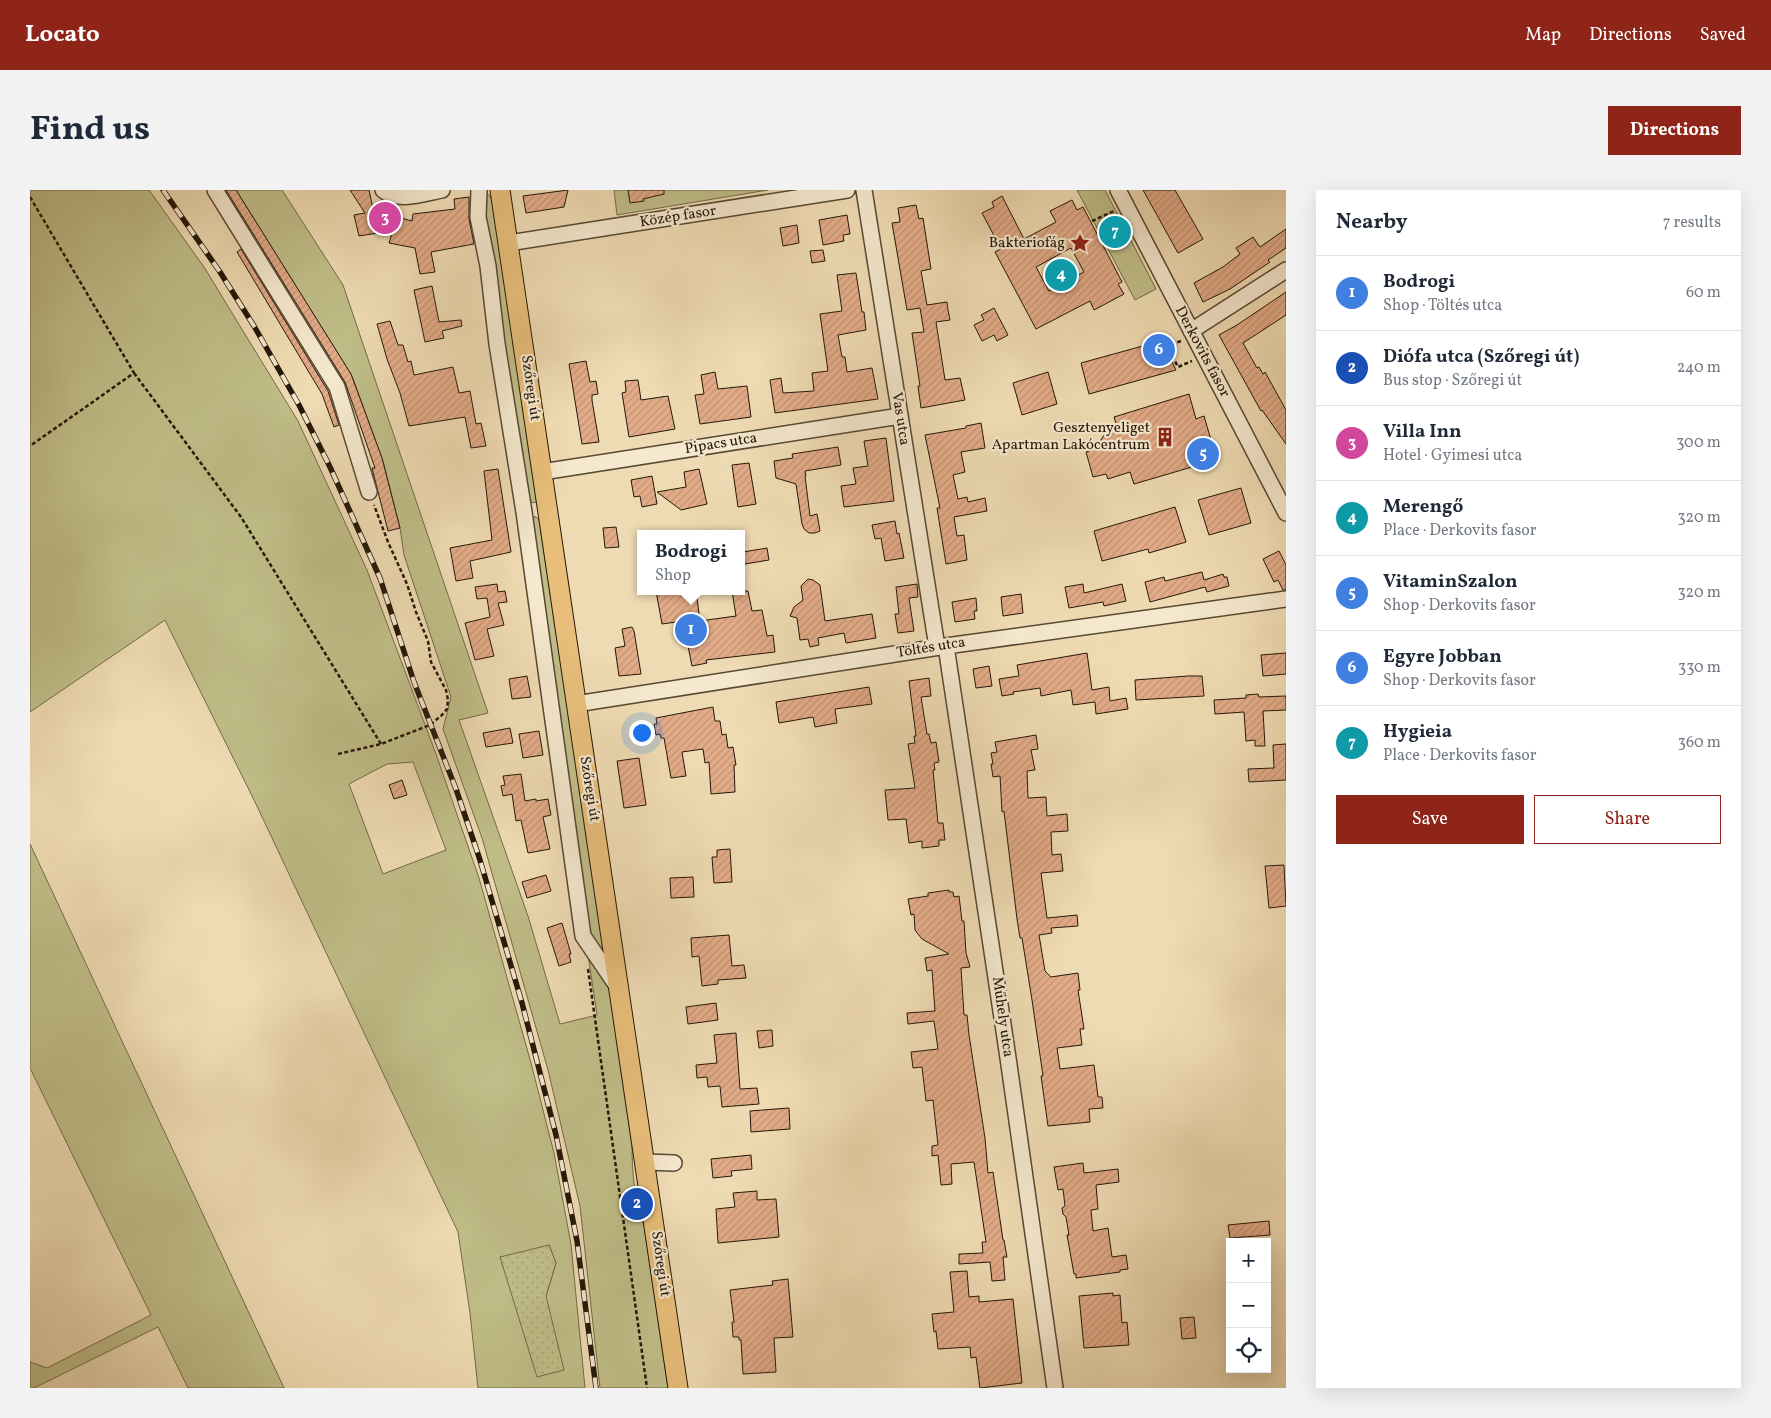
<!DOCTYPE html>
<meta charset="utf-8">
<style>
:root{--surface:#fff;--page:#f2f2f3;--text:#1f2937;--muted:#747a83;--line:#e0e1e3;--accent:#8f2418}
body{margin:0;font-family:Vollkorn,serif;background:var(--page);color:var(--text)}
.controls{position:absolute;right:15px;bottom:15px;display:grid;overflow:hidden;border-radius:0px;box-shadow:0 5px 20px #0002}
.controls button{width:45px;height:45px;display:grid;place-items:center;padding:0;border:0;border-bottom:1px solid var(--line);background:var(--surface);color:var(--text);font:25px sans-serif}
.you{position:absolute;left:611px;top:542px;width:18px;height:18px;margin:-12px;border:4px solid #fff;border-radius:50%;background:#1a73e8;box-shadow:0 0 0 8px #1a73e833}
.badge{display:grid;place-items:center;width:32px;height:32px;border-radius:50%;background:var(--accent);color:#fff;font-size:16px;font-weight:700}
.pin{position:absolute;translate:-50% -50%;border:2px solid #fff;box-shadow:0 1px 5px #0006}
.popup{position:absolute;left:607px;top:340px;width:108px;height:65px;box-sizing:border-box;display:grid;place-content:center;border-radius:0px;background:var(--surface);filter:drop-shadow(0 1px 4px #0005);font-size:16px;white-space:nowrap;color:var(--muted)}
.popup b{font-size:19px;color:var(--text)}
.popup::after{content:'';position:absolute;left:50%;top:100%;margin-left:-10px;border:10px solid transparent;border-top-color:var(--surface)}
.list{margin:0;padding:0;list-style:none}
h2{display:flex;justify-content:space-between;align-items:center;height:65px;margin:0;padding:0 20px;font-size:21px}
h2 small{font-size:16px;font-weight:400;color:var(--muted)}
.list li{display:grid;grid-template-columns:32px 1fr auto;gap:15px;align-items:center;box-sizing:border-box;height:75px;padding:0 20px;border-top:1px solid var(--line)}
.list b{display:block;font-size:19px;white-space:nowrap}
.list p{margin:0;font-size:16px;white-space:nowrap;color:var(--muted)}
.list em{font-size:16px;font-style:normal;color:var(--muted)}
.actions{display:flex;gap:10px;padding:15px 20px}
.actions a{flex:1;padding:11px 0;border:1px solid var(--accent);border-radius:0px;text-align:center;font-size:18px;color:var(--accent)}
.actions .main{background:var(--accent);color:#fff}
.icon{flex:none;width:28px;height:28px;fill:none;stroke:currentColor;stroke-width:2;stroke-linecap:round;stroke-linejoin:round}
.map{position:relative;flex:none;width:1256px;height:1198px;overflow:hidden;border-radius:0px}
header{display:flex;align-items:center;gap:30px;box-sizing:border-box;height:70px;padding:0 25px;background:var(--accent);color:#fff}
header strong{font-size:24px}
nav{display:flex;gap:28px;margin-inline-start:auto;font-size:18px}
.intro{display:flex;align-items:center;justify-content:space-between;box-sizing:border-box;height:120px;padding:0 30px}
h1{margin:0;font-size:35px}
.button{padding:12px 22px;border-radius:0px;background:var(--accent);color:#fff;font-size:18px;font-weight:700}
main{display:flex;gap:30px;padding:0 30px}
aside{flex:1;background:var(--surface);border-radius:0px;box-shadow:0 5px 20px #0002}
.map>svg:first-child{display:block}
.green{fill:#c0be88;stroke:#726a48;fill-rule:evenodd}
.garden{fill:url(#garden-dots);stroke:#726a48}
.building{fill:url(#building-hatch);stroke:#241709;fill-rule:evenodd}
.lines{fill:none;stroke-linecap:round;stroke-linejoin:round}
.minor-casing{stroke:#574834;stroke-width:18}
.major-casing{stroke:#241709;stroke-width:21}
.path{stroke:#241709;stroke-width:2.5;stroke-dasharray:4 2.5;stroke-linecap:butt}
.minor{stroke:#f5e8ce;stroke-width:15}
.major{stroke:#e8be7a;stroke-width:19}
.rail-casing{stroke:#241709;stroke-width:5.5}
.rail{stroke:#f5e8ce;stroke-width:4;stroke-dasharray:11;stroke-linecap:butt}
.labels{text-anchor:middle;dominant-baseline:central;stroke-width:4.5;stroke-linejoin:round;paint-order:stroke}
.street-label{font-size:15px;fill:#241709;stroke:#f5e8ce}
.poi-label{font-size:15px;fill:#241709;stroke:#f5e8ce;text-anchor:end}
</style>
<header>
<strong>Locato</strong>
<nav><a>Map</a><a>Directions</a><a>Saved</a></nav>
</header>
<div class="intro"><h1>Find us</h1><a class="button">Directions</a></div>
<main>
<div class="map">
<svg width="1256" height="1198" viewBox="0 0 1256 1198">
<defs>
<pattern id="garden-dots" width="8" height="8" patternUnits="userSpaceOnUse" patternTransform="scale(1.25)"><rect width="8" height="8" fill="#c0be88"/><path d="M2 2h.1M6 6h.1" fill="none" stroke="#a5a374" stroke-width="1.8" stroke-linecap="round"/></pattern>
<pattern id="building-hatch" width="6" height="6" patternUnits="userSpaceOnUse" patternTransform="scale(1.25)"><rect width="6" height="6" fill="#e3ac88"/><path d="M-1 1l2-2M0 6l6-6M5 7l2-2" fill="none" stroke="#c39374"/></pattern>
</defs>
<rect width="100%" height="100%" fill="#efdbb3"/>
<filter id="stains"><feTurbulence type="fractalNoise" baseFrequency=".004" numOctaves="4"/><feColorMatrix values="0 0 0 0 .2 0 0 0 0 .09 0 0 0 0 .02 0 0 0 .5 -.17"/></filter>
<radialGradient id="worn" r=".72"><stop offset=".6" stop-color="#630" stop-opacity="0"/><stop offset="1" stop-color="#630" stop-opacity=".3"/></radialGradient>
<!-- green -->
<path class="green" d="M0 0H119L174 77 268 231 337 380 406 564 449 688 501 873 524 963 541 1054 555 1198H448L440 1123 428 1042 225 612 135 430 0 522ZM383 572 416 660 353 684 319 594 357 574ZM519 1055 526 1073 516 1106Z
M206 0H252L313 95 458 523 429 530 498 726 530 834 567 825 557 758 578 786 602 955C602 979 604 1012 614 1035L638 1198H570L550 1016 518 880 452 648 413 539 421 507 374 365 370 338 353 271 322 186Z
M584 0H738L587 25Z
M1047 0H1075L1126 99 1105 110Z
M456 3 460 6 463 12 508 307 506 312 503 313 499 309 452 20Z
M505 326 509 330 576 768 557 744 500 336Z
M0 654 254 1198H158L128 1137 4 1198H0V1172L17 1178 121 1125 0 878Z"/>
<!-- garden -->
<path class="garden" d="M519 1055 526 1073 516 1106 534 1180 507 1187 470 1067Z"/>
<!-- building -->
<path class="building" d="M196 0H206L321 184 352 268 370 338 358 341 342 278H345L315 192Z
M320 0H339L348 43 329 46 324 25 335 23Z
M538 0 534 17 496 23 493 6Z
M598 0H634V4L613 9 614 11 600 13Z
M1113 0H1145L1173 49 1148 63Z
M972 6 994 49 1026 32 1020 21 1042 10 1047 20 1053 17 1092 92 1088 94 1094 104 1064 120 1060 111 1006 139 965 62 971 59 952 23 964 17 962 12ZM1041 58 1054 82 1019 101 1006 77Z
M439 7V29L444 54 401 62 405 82 390 84 385 58 359 53 367 27 382 31 383 24 425 19 424 9Z
M886 15 889 29 893 28 901 79 891 81 897 115 917 112 918 120 920 130 906 132 915 190 930 188 935 210 891 218 888 196H890L882 143 894 142 890 118 877 120 862 33 870 32 868 18Z
M817 25 820 44 813 45 814 51 793 55 789 30Z
M767 35 769 53 753 56 750 38Z
M1256 39V58L1238 70 1240 72 1200 99 1173 112 1164 93 1193 77 1210 64 1206 58 1223 47 1230 57Z
M211 59 298 201 309 235 304 237 292 204 207 62Z
M793 60 795 71 782 73 780 61Z
M826 83 832 122H834L836 140 808 145 812 167H815L817 182 842 178 848 209 745 223 740 190 751 188 753 203 784 201 782 183 798 181 790 124 812 121 807 85Z
M402 96 409 132 431 130 432 136 412 141 414 148 395 152 384 100Z
M1256 102V125L1213 153 1227 178 1229 177 1233 184 1235 182 1256 220V254L1232 220 1231 221 1189 145 1207 135Z
M964 118 978 145 967 151 964 145 952 151 944 135 954 130 951 125Z
M360 131 368 155H373L378 172 381 171 384 185 423 177 429 203 440 201 446 234 451 233 456 256 441 258 435 227 379 236 370 203 357 169 347 134Z
M1131 151 1146 180 1059 204 1051 173Z
M556 171 560 192 566 191 568 204 562 205V210L569 252 552 254 539 174Z
M685 182 688 199 717 196 721 227 670 234 665 205 674 204 671 185Z
M1018 182 1027 214 992 225 983 193Z
M608 190 611 210 638 206 645 239 599 247 592 203 596 202 595 191Z
M1159 204 1166 229 1174 226 1181 250 1173 252 1179 272 1104 294 1100 282 1078 289 1076 284 1063 287 1056 262 1062 260 1060 256 1068 254 1075 244 1088 240 1084 227Z
M951 233 955 258 931 262 935 282 923 285 928 309 937 307 938 312 955 308 957 321 924 327 927 346 934 345 937 370 916 374 907 318H910L895 245 936 238V236Z
M856 248 864 311 814 317 811 296 826 294 823 278 838 276 834 251Z
M808 257 811 275 775 281 776 286H775L780 326 787 324 790 341 785 343H779L774 339 772 334 766 294 746 288 744 271 763 268 762 264Z
M719 273 726 314 708 317 702 275Z
M468 279 481 362 440 371 443 388 426 391 420 358 462 350 454 281Z
M669 279 677 314 651 320 627 302 656 297 654 282Z
M622 286 627 314 612 317 610 306 604 307 601 290Z
M1211 298 1221 333 1179 345 1168 310Z
M1145 317 1156 352 1119 363 1118 359 1072 371 1064 341Z
M865 331 867 344 869 343 874 368 855 371 851 348 845 349 842 335Z
M586 337 589 357 575 358 573 338Z
M737 358 739 370 715 374 713 362Z
M1249 361 1256 375V400H1253L1248 390 1244 392 1233 369Z
M1172 382 1174 390 1193 384 1194 387H1197L1199 396 1177 402 1175 397 1120 412 1115 392 1134 387 1135 391Z
M778 389 783 390 790 395 795 431 842 424 846 448 816 453 814 443 788 448 789 455 780 457 778 449 770 450 767 428 760 426 764 417 773 410 771 396Z
M467 394 468 402 475 401 477 412 468 413 474 435 457 439 464 466 445 470 435 433 460 427 457 408 447 409 445 397Z
M887 394 888 407 879 408 884 441 868 443 865 424H869L866 397Z
M1053 394 1054 403 1092 394 1096 411 1074 416 1073 412 1039 418 1035 397Z
M626 401H666L670 431 706 426 702 401H718L722 421 732 420 737 446 743 445 745 462 676 470 677 473 662 476 653 431 632 434Z
M991 404 993 423 973 426 971 407Z
M946 408 947 421H944L945 429 925 432 922 412Z
M602 437 604 441 611 484 589 486 585 458 595 456 592 439Z
M1057 463 1062 500 1079 497 1080 511 1096 508 1098 519 1066 524 1065 512 1043 515 1041 500 1011 506 1010 498 983 502 984 504 972 506 969 489 989 486 987 475Z
M1256 463V484L1233 486 1231 465Z
M959 476 962 496 946 498 943 479Z
M497 486 501 507 482 509 479 489Z
M1158 486H1172L1174 506 1106 510 1105 490Z
M899 488 901 506 891 507 897 544H899L901 553 906 552 909 572 904 573 905 580H903L908 633H913L915 650H909V656L892 658V651L879 653 876 629 858 630 855 600 885 598 878 554 885 553 884 546H886L879 491Z
M839 497 842 514 805 519 807 533 785 537 783 527 749 533 746 512Z
M1228 504 1229 507 1256 506V520L1233 521 1235 556H1225V550L1216 551 1214 522 1185 524 1184 510 1216 508V505Z
M683 517 685 531H690L692 545 696 544 698 558 703 557 706 575H704L705 602 681 604 679 572 675 573 673 559 652 562 656 586 641 588 634 548H631L630 544 626 545 624 534H627L626 528Z
M480 538 483 553 456 557 453 543Z
M509 541 513 565 493 568 489 544Z
M1006 545 1008 559 1001 560 1005 580 997 581 998 608 1016 607 1017 626 1037 624 1038 641 1021 642 1022 665 1031 664 1033 681 1011 683 1017 728 1047 725 1048 736 1021 738 1022 743 1009 745 1015 781 1021 787 1048 783 1050 800H1048L1054 839H1050L1052 855 1027 858 1030 879 1064 875 1068 907H1072L1073 918 1059 919 1060 932 1018 936 1011 886H1013L1002 810 992 748H990L987 729 974 621 972 622 970 586 963 587 961 574H963L961 563 967 562 965 552Z
M1256 554V590L1219 592 1218 579 1244 578 1243 555Z
M609 568 616 615 594 618 587 571Z
M491 584 495 611 506 609V611L518 609 521 625 513 627 520 659 498 663 491 630 486 631 482 604 473 606 471 596 475 595 473 586Z
M372 590 377 605 364 609 359 595Z
M700 659 702 692 684 693 682 667H687V660Z
M1254 675 1256 716 1239 718 1235 676Z
M516 685 521 701 497 708 492 692Z
M663 687 664 707 641 708 640 688Z
M919 700V702H923L924 707 929 706 932 731H934L936 763 940 777 931 778 934 825H937L939 845 955 948 958 983 963 982 973 1050H974L977 1067H973L975 1090 962 1091 960 1072 929 1074V1064L953 1063 952 1052H956L944 972 921 974 922 994 911 995 908 965 902 966V956L908 955 903 910 896 911 892 877 883 878 881 862 908 859 904 831 878 834 877 823 905 821 902 780 897 781 895 768 919 764 892 749 888 744 885 740 884 724 881 725 878 709 898 706V703Z
M532 733 541 764H539L541 772 529 776 517 738Z
M699 745 702 776 714 775 716 788 688 790V794L672 796 669 766 662 767 661 748Z
M686 813 688 830 658 834 656 817Z
M742 840 743 856 729 858 727 841Z
M706 843 710 899 727 898 729 914 692 917 690 896 678 897 677 887 667 888 666 875 687 873 684 845Z
M759 918 760 939 721 942 720 921Z
M721 965 722 979 701 981 702 986 683 988 681 969Z
M1053 973 1054 983 1088 979 1089 992 1066 995 1068 1019 1061 1020 1063 1041 1078 1038 1082 1067 1096 1065 1098 1079 1090 1080V1082L1046 1088V1084H1044L1037 1045H1039L1036 1027 1033 1024 1032 1018 1035 1016 1033 999 1028 1000 1024 977Z
M727 1001V1010L746 1009 749 1047 688 1053 686 1019 705 1017 703 1003Z
M1239 1031 1240 1045 1200 1048 1198 1035Z
M937 1081 939 1107 949 1106V1112L983 1109 992 1193 950 1198 946 1167 941 1168 940 1157 908 1159 906 1141 904 1142 902 1124 924 1122 920 1082Z
M758 1089 763 1147 744 1148 746 1182 713 1184 711 1150H709V1147H703L702 1132H704L700 1100 743 1095 742 1091Z
M1083 1103V1106L1090 1105 1092 1133 1097 1132 1099 1155 1054 1158 1049 1106Z
M1164 1127 1166 1148 1152 1149 1150 1128Z"/>
<g class="lines">
<defs>
<path id="minor" d="M185 0 307 197 339 302
M353 0C368 13 395 3 412 0
M449 0 448 27 458 76 467 154 494 322 553 746 587 796
M834 0 907 457
M1088 0 1256 323
M478 53 817 0
M1161 141 1256 80
M512 282 870 226
M916 456 977 861 1025 1198
M546 514 916 456 1256 409
M615 972 644 973"/>
<path id="major" d="M470 0 648 1198"/>
</defs>
<!-- minor casing -->
<use href="#minor" class="minor-casing"/>
<!-- major casing -->
<use href="#major" class="major-casing"/>
<!-- path -->
<path class="path" d="M0 7 104 183 0 256
M1062 31 1084 21
M1151 151 1137 156 1148 177 1162 171
M104 183 211 327 351 554
M308 564 351 554 400 535 412 525 417 519 418 510 416 500 401 472 398 451 386 422 377 394 358 352 344 315
M558 779 617 1198
M590 1008 603 1006"/>
<!-- minor -->
<use href="#minor" class="minor"/>
<!-- major -->
<use href="#major" class="major"/>
<defs>
<path id="rail" d="M133 0 190 82 224 136 269 215 300 277 350 388 384 492 426 599 450 670 492 813 526 945 547 1051 566 1198"/>
</defs>
<!-- rail casing -->
<use href="#rail" class="rail-casing"/>
<!-- rail -->
<use href="#rail" class="rail"/>
</g>
<!-- icons -->
<defs>
<symbol id="sight-bare" viewBox="-9 -9 18 18"><path d="M0-6L1.8-2.2L6-1.7L2.9 1.2L3.7 5.4L0 3.3L-3.7 5.4L-2.9 1.2L-6-1.7L-1.8-2.2Z" fill="#8f2418" stroke="#f5e8ce" stroke-width="2.5" paint-order="stroke"/></symbol>
<symbol id="building-bare" viewBox="-9 -9 18 18"><path d="M-4-6H4V6H1V3H-1V6H-4ZM-2.5-4.3h1.7v1.8h-1.7ZM.8-4.3h1.7v1.8H.8ZM-2.5-1h1.7V.8h-1.7ZM.8-1h1.7V.8H.8Z" fill="#8f2418" stroke="#f5e8ce" stroke-width="2.5" paint-order="stroke"/></symbol>
</defs>
<g fill-rule="evenodd">
<use href="#sight-bare" x="1036" y="39" width="28" height="28"/>
<use href="#building-bare" x="1121" y="233" width="28" height="28"/>
</g>
<g class="labels">
<!-- street labels -->
<g class="street-label">
<text transform="translate(648 27) rotate(-9)">Közép fasor</text>
<text transform="translate(1172 162) rotate(62)">Derkovits fasor</text>
<text transform="translate(500 198) rotate(82)">Szőregi út</text>
<text transform="translate(870 229) rotate(81)">Vas utca</text>
<text transform="translate(691 254) rotate(-9)">Pipacs utca</text>
<text transform="translate(901 458) rotate(-9)">Töltés utca</text>
<text transform="translate(559 599) rotate(81)">Szőregi út</text>
<text transform="translate(972 827) rotate(82)">Műhely utca</text>
<text transform="translate(630 1074) rotate(82)">Szőregi út</text>
</g>
<!-- poi labels -->
<g class="poi-label">
<text x="1035" y="53">Bakteriofág</text>
<text x="1120" y="238">Gesztenyeliget<tspan x="1120" dy="17">Apartman Lakócentrum</tspan></text>
</g>
</g>
<rect width="100%" height="100%" filter="url(#stains)"/>
<rect width="100%" height="100%" fill="url(#worn)"/>
</svg>
<div class="controls">
<button>+</button>
<button>−</button>
<button><svg class="icon" aria-label="locate" viewBox="0 0 24 24"><circle cx="12" cy="12" r="6"/><path d="M12 2v4M12 18v4M2 12h4M18 12h4"/></svg></button>
</div>
<div class="you"></div>
<div class="pin badge" style="left:661px;top:440px;background:#3f7fe0">1</div>
<div class="popup"><b>Bodrogi</b>Shop</div>
<div class="pin badge" style="left:607px;top:1014px;background:#1a4fb4">2</div>
<div class="pin badge" style="left:355px;top:28px;background:#d1479c">3</div>
<div class="pin badge" style="left:1031px;top:85px;background:#0f9aa8">4</div>
<div class="pin badge" style="left:1173px;top:264px;background:#3f7fe0">5</div>
<div class="pin badge" style="left:1129px;top:160px;background:#3f7fe0">6</div>
<div class="pin badge" style="left:1085px;top:42px;background:#0f9aa8">7</div>
</div>
<aside>
<h2>Nearby<small>7 results</small></h2>
<ul class="list">
<li><span class="badge" style="background:#3f7fe0">1</span><div><b>Bodrogi</b><p>Shop · Töltés utca</p></div><em>60 m</em></li>
<li><span class="badge" style="background:#1a4fb4">2</span><div><b>Diófa utca (Szőregi út)</b><p>Bus stop · Szőregi út</p></div><em>240 m</em></li>
<li><span class="badge" style="background:#d1479c">3</span><div><b>Villa Inn</b><p>Hotel · Gyimesi utca</p></div><em>300 m</em></li>
<li><span class="badge" style="background:#0f9aa8">4</span><div><b>Merengő</b><p>Place · Derkovits fasor</p></div><em>320 m</em></li>
<li><span class="badge" style="background:#3f7fe0">5</span><div><b>VitaminSzalon</b><p>Shop · Derkovits fasor</p></div><em>320 m</em></li>
<li><span class="badge" style="background:#3f7fe0">6</span><div><b>Egyre Jobban</b><p>Shop · Derkovits fasor</p></div><em>330 m</em></li>
<li><span class="badge" style="background:#0f9aa8">7</span><div><b>Hygieia</b><p>Place · Derkovits fasor</p></div><em>360 m</em></li>
</ul>
<div class="actions"><a class="main">Save</a><a>Share</a></div>
</aside>
</main>
